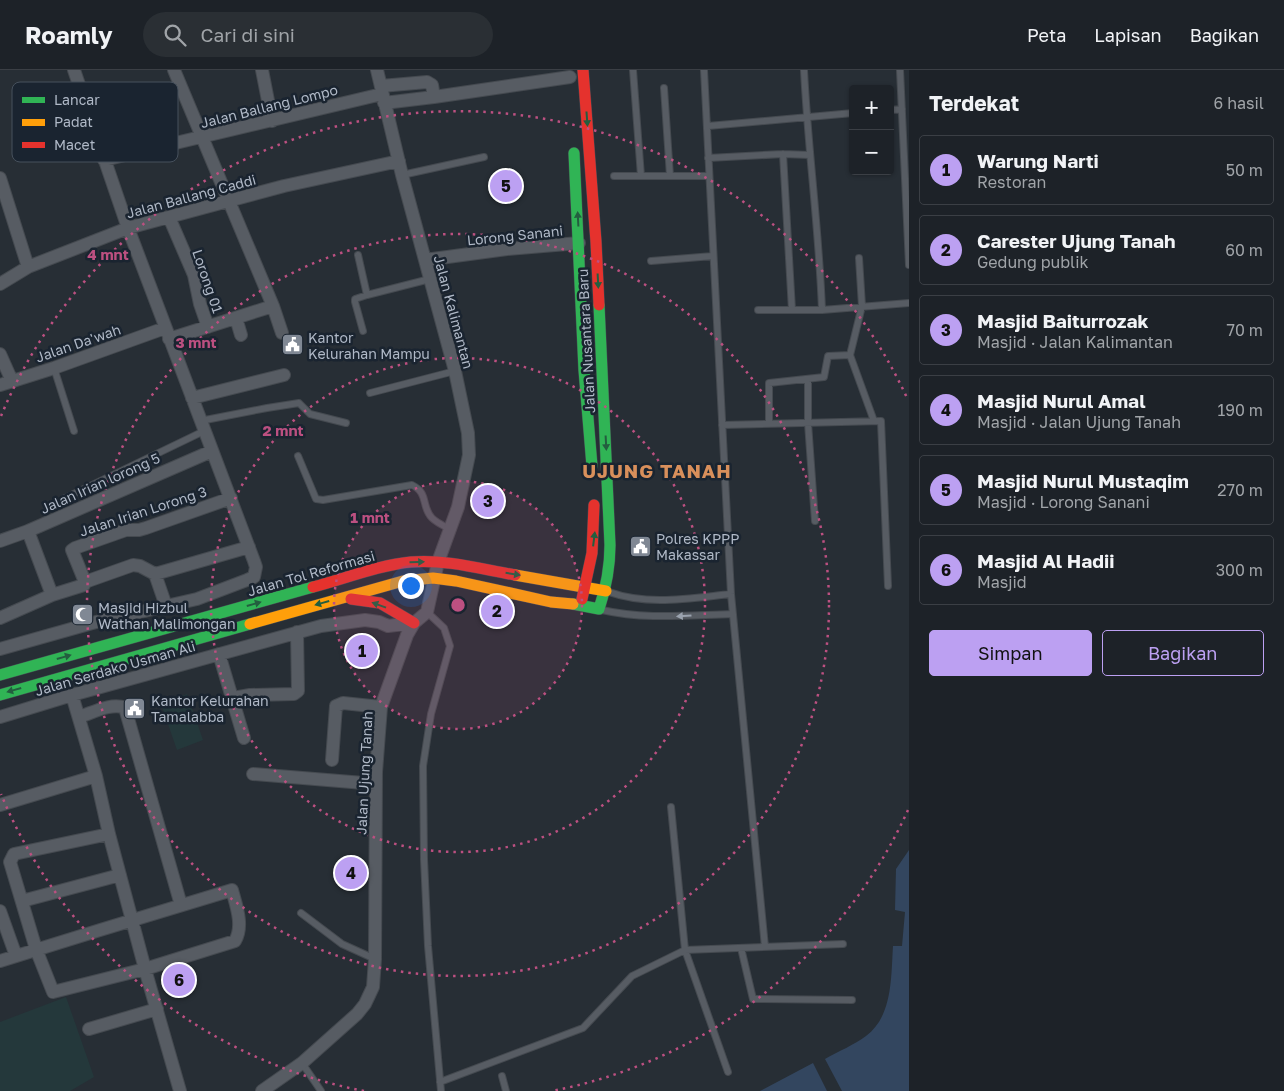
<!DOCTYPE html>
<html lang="id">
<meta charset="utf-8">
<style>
:root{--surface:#1d2228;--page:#2a2f34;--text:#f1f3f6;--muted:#a0a4a8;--line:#3b3f45;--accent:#bca0f2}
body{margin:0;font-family:"Golos Text",sans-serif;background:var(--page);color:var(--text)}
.controls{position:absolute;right:15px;top:15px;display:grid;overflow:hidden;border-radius:5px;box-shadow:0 1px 4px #0004}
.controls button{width:45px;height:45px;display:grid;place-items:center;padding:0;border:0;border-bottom:1px solid var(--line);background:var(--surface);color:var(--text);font:25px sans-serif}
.you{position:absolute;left:410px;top:515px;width:18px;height:18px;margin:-12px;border:4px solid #fff;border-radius:50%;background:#1a73e8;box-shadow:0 0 0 8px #1a73e833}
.badge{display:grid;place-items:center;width:32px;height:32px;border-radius:50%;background:var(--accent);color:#111;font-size:16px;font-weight:700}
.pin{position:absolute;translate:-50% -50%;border:2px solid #fff;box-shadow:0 1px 5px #0006}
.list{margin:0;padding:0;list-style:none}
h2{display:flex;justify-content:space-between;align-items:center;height:65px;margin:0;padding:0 20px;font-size:21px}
h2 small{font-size:16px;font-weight:400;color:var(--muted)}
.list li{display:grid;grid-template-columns:32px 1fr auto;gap:15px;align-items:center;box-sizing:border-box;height:70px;margin:0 10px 10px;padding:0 10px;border:1px solid var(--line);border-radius:5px}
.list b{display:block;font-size:19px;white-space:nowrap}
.list p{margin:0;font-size:16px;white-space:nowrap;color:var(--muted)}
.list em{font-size:16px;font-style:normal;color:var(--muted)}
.actions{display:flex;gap:10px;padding:15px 20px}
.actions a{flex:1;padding:11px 0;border:1px solid var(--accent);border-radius:5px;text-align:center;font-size:18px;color:var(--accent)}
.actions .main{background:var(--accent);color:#111}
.icon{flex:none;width:28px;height:28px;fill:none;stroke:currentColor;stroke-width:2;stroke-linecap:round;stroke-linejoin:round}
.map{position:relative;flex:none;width:909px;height:1021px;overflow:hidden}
header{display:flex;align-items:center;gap:30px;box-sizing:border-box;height:70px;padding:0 25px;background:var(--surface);border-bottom:1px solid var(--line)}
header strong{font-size:24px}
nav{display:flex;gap:28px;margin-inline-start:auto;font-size:18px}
.search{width:350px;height:45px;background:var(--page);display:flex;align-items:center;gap:12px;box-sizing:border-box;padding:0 18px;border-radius:28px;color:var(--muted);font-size:19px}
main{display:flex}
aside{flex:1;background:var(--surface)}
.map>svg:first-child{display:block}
.green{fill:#24383b}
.water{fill:#33465f}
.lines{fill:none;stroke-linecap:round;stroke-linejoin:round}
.lane-casing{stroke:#454a50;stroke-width:8}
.street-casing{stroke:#454a50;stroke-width:14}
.fast-casing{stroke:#444951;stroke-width:12}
.slow-casing{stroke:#444951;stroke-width:12}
.jam-casing{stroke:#444951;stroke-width:12}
.lane{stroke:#575c63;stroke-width:6}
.street{stroke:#575c63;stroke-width:12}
.fast{stroke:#30b455;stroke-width:11}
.slow{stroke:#ff9f0a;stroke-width:11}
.jam{stroke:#e5322d;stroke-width:11}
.oneway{fill:#235e3f}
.oneway2{fill:#9aa2ae}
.ring{fill:none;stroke:#bc5081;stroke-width:2.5;stroke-dasharray:2.5 5}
.labels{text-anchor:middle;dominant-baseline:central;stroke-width:5;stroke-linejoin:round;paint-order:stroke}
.street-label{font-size:14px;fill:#b0b9c7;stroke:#1a2430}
.poi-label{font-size:14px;fill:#b0b9c7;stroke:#1a2430;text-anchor:start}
.district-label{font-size:19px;font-weight:bold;letter-spacing:1px;fill:#d88f5b;stroke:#1a2430}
.key{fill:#1a2430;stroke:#47515d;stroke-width:1}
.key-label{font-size:14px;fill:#b0b9c7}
.centre{fill:#bc5081;stroke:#1a2430;stroke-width:2.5}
.ring-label{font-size:15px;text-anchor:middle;font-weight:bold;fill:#bc5081;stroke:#1a2430;stroke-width:5;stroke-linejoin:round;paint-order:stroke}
</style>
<header>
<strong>Roamly</strong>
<div class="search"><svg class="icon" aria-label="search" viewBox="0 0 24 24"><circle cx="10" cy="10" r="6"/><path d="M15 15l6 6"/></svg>Cari di sini</div>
<nav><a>Peta</a><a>Lapisan</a><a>Bagikan</a></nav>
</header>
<main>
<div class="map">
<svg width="909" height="1021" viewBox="0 0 909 1021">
<rect width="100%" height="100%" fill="#272e35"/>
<!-- green -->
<path class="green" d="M187 624 203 670 177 680 161 634Z
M66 927 94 1007 70 1021H0V952Z"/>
<!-- water -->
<path class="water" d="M909 780V1021H842L825 989C839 981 854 975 866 966 893 946 891 906 893 876H902L905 842 895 840 896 799Z
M813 993 827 1021H760Z"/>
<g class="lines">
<defs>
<path id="lane" d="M633 0 641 106
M704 0 731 524 765 877
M804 0C808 80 819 159 822 240
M900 0 909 195
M664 18 670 106
M36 37 81 20
M890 40 902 39
M708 56 853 43
M783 84 792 240
M708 88 783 84 810 85
M402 105 484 87
M614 106H709
M358 185 367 225
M859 188 862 236 850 285 874 351
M651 191 713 186
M758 240H822L909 233
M363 261 355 232V229L367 225 430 209
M54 298 74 361
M808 309V353L815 451
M370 323 455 301
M200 351 267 338 299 333 310 344 346 353
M769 354V313L824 307 828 286 850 285
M722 355 881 351 888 516
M298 386 316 429 323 430 412 415C429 423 421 437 432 448 437 453 444 456 450 459
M63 429 204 361
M609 522C648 536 691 528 731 524
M602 540C645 550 689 545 733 544
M427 542 444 558 450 576 431 644 423 696 424 789 428 876 441 1021
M671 737 685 880 728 1002
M301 843 342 874 375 889
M741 878 753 929 852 930
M302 993 321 1021
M502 1006 506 1021
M440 1012 583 958 632 906 685 880 843 874"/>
<path id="street" d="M174 0 273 236 282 263
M262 0 272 51
M381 16 427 12 432 15 434 27
M384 33 434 27 570 7
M104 90 382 24
M0 108 28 197
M169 147 194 205 200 234 208 257
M425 190 507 179 579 173
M0 214 28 197 128 158 284 116 399 91
M236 248 241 265
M169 269 273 236
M0 284 12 311
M0 315 54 298 165 258
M192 328 284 305
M28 461 52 525
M0 471 28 461 212 381
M155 504 249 477
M85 512 133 495 140 496 155 504 166 536
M0 548 52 525 84 515 85 512 72 480 75 478 126 460H139L146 458 231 428
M0 579 96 552 197 529 247 510 254 507 256 497 254 491 128 158 74 0
M219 584 244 668
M72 625 96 706 109 764 145 899 180 1021
M233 628 250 625 294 624 298 621 297 562
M0 647 72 625 321 556 365 550 379 552 388 556 412 553
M79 647C92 643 112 632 125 638L181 835
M332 690 336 636 343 633 381 637
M253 704 376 714
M0 735 96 706
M22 831 120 805
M0 841 16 886
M0 891C77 867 155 843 232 820 236 835 244 856 235 871L145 899 53 922 36 879 10 792 14 784 109 764
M89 959 157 939
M262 1021 302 993 357 944 365 934 373 917 375 889 376 702 381 637 407 565 414 553 427 542 438 492 458 437 469 385 468 363 455 301 402 105 377 0"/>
<path id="fast" d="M574 83 584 300 592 396
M573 534 599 539C606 518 610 497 610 475L599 235
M0 605 313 517
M0 625 250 554"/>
<path id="slow" d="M515 505 606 521
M250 554 403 511 433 508 456 511 551 532 573 534"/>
<path id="jam" d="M583 0 596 172 599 235
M313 517C344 509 379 495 411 492 445 489 481 499 515 505
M351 529 380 533 414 553
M582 529 592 483 594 435"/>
</defs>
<!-- lane casing -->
<use href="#lane" class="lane-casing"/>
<!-- street casing -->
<use href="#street" class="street-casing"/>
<!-- fast casing -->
<use href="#fast" class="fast-casing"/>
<!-- slow casing -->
<use href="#slow" class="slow-casing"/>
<!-- jam casing -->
<use href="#jam" class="jam-casing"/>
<!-- lane -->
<use href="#lane" class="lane"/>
<!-- street -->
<use href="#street" class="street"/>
<!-- fast -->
<use href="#fast" class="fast"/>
<!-- slow -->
<use href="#slow" class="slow"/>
<!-- jam -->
<use href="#jam" class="jam"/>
</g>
<!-- one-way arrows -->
<defs><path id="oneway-solid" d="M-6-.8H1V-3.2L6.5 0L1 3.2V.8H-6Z" transform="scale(1.25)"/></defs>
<g class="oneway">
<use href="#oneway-solid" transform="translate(587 49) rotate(86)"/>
<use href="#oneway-solid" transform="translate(578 149) rotate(-93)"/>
<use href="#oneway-solid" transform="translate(598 211) rotate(87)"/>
<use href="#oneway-solid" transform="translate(606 373) rotate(87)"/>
<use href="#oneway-solid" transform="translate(594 469) rotate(-83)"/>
<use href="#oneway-solid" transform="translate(417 492) rotate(-2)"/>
<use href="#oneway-solid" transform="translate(513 504) rotate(9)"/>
<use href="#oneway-solid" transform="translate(322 533) rotate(164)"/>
<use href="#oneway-solid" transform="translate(254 534) rotate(-16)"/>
<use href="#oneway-solid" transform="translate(379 535) rotate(-160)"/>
<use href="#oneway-solid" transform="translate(64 587) rotate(-16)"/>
<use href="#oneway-solid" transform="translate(14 620) rotate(164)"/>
</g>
<use class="oneway2" href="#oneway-solid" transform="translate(684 546) rotate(176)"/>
<!-- distance rings -->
<circle cx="458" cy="535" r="124" fill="#bc5081" fill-opacity=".12"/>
<g class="ring">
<circle cx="458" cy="535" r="124"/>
<circle cx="458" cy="535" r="247"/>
<circle cx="458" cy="535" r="371"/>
<path d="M908 740A495 495 0 0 1 552 1021M364 1021A495 495 0 0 1 1 724M1 346A495 495 0 0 1 908 330"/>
</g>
<!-- icons -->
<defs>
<symbol id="civic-square" viewBox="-11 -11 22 22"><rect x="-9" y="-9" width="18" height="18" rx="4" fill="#808894" stroke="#1a2430"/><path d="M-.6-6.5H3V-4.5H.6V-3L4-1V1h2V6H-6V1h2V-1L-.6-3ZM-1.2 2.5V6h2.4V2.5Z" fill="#fff"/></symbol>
<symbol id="mosque-square" viewBox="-11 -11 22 22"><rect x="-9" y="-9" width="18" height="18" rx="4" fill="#808894" stroke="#1a2430"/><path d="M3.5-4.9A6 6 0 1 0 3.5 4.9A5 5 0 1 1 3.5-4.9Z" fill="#fff"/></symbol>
</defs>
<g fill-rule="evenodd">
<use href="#civic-square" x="280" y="262" width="25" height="25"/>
<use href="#civic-square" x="628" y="464" width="25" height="25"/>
<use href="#mosque-square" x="70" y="532" width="25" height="25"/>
<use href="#civic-square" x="122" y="626" width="25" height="25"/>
</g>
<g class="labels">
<!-- street labels -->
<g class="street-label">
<text transform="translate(269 36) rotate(-14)">Jalan Ballang Lompo</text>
<text transform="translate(191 126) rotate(-15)">Jalan Ballang Caddi</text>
<text transform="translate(515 165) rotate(-6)">Lorong Sanani</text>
<text transform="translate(208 211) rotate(71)">Lorong 01</text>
<text transform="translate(454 242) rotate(75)">Jalan Kalimantan</text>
<text transform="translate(586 271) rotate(-93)">Jalan Nusantara Baru</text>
<text transform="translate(78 273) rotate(-19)">Jalan Da'wah</text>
<text transform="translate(100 413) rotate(-24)">Jalan Irian lorong 5</text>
<text transform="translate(143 441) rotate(-18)">Jalan Irian Lorong 3</text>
<text transform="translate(311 503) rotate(-16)">Jalan Tol Reformasi</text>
<text transform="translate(115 598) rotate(-16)">Jalan Serdako Usman Ali</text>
<text transform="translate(364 703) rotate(-87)">Jalan Ujung Tanah</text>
</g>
<!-- poi labels -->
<g class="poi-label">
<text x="308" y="267">Kantor<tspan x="308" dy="16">Kelurahan Mampu</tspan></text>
<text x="656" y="468">Polres KPPP<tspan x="656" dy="16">Makassar</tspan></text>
<text x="98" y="537">Masjid Hizbul<tspan x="98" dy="16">Wathan Malimongan</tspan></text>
<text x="151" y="630">Kantor Kelurahan<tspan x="151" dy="16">Tamalabba</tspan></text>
</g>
<!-- district labels -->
<g class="district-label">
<text x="657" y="400">UJUNG TANAH</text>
</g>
</g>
<!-- legend -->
<rect x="12" y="12" width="166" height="80" rx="8" class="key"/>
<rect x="22" y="27" width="23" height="6" fill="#30b455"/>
<rect x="22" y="49" width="23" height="7" fill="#ff9f0a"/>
<rect x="22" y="72" width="23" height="6" fill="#e5322d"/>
<g class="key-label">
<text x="54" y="35">Lancar</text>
<text x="54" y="57">Padat</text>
<text x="54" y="80">Macet</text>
</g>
<circle cx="458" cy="535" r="8" class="centre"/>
<g class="ring-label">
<text x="108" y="190">4 mnt</text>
<text x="196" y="278">3 mnt</text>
<text x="283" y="366">2 mnt</text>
<text x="370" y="453">1 mnt</text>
</g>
</svg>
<div class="controls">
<button>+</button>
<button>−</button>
</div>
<div class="you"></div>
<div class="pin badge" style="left:362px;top:581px">1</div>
<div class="pin badge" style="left:497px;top:541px">2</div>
<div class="pin badge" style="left:488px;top:431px">3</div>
<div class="pin badge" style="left:351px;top:803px">4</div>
<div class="pin badge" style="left:506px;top:116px">5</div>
<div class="pin badge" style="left:179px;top:910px">6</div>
</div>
<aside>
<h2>Terdekat<small>6 hasil</small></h2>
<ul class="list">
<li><span class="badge">1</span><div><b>Warung Narti</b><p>Restoran</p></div><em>50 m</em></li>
<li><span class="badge">2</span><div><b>Carester Ujung Tanah</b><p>Gedung publik</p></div><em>60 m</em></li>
<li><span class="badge">3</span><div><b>Masjid Baiturrozak</b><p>Masjid · Jalan Kalimantan</p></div><em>70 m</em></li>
<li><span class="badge">4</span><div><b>Masjid Nurul Amal</b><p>Masjid · Jalan Ujung Tanah</p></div><em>190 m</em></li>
<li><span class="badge">5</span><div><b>Masjid Nurul Mustaqim</b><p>Masjid · Lorong Sanani</p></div><em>270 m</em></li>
<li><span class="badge">6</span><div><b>Masjid Al Hadii</b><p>Masjid</p></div><em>300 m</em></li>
</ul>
<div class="actions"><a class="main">Simpan</a><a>Bagikan</a></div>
</aside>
</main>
